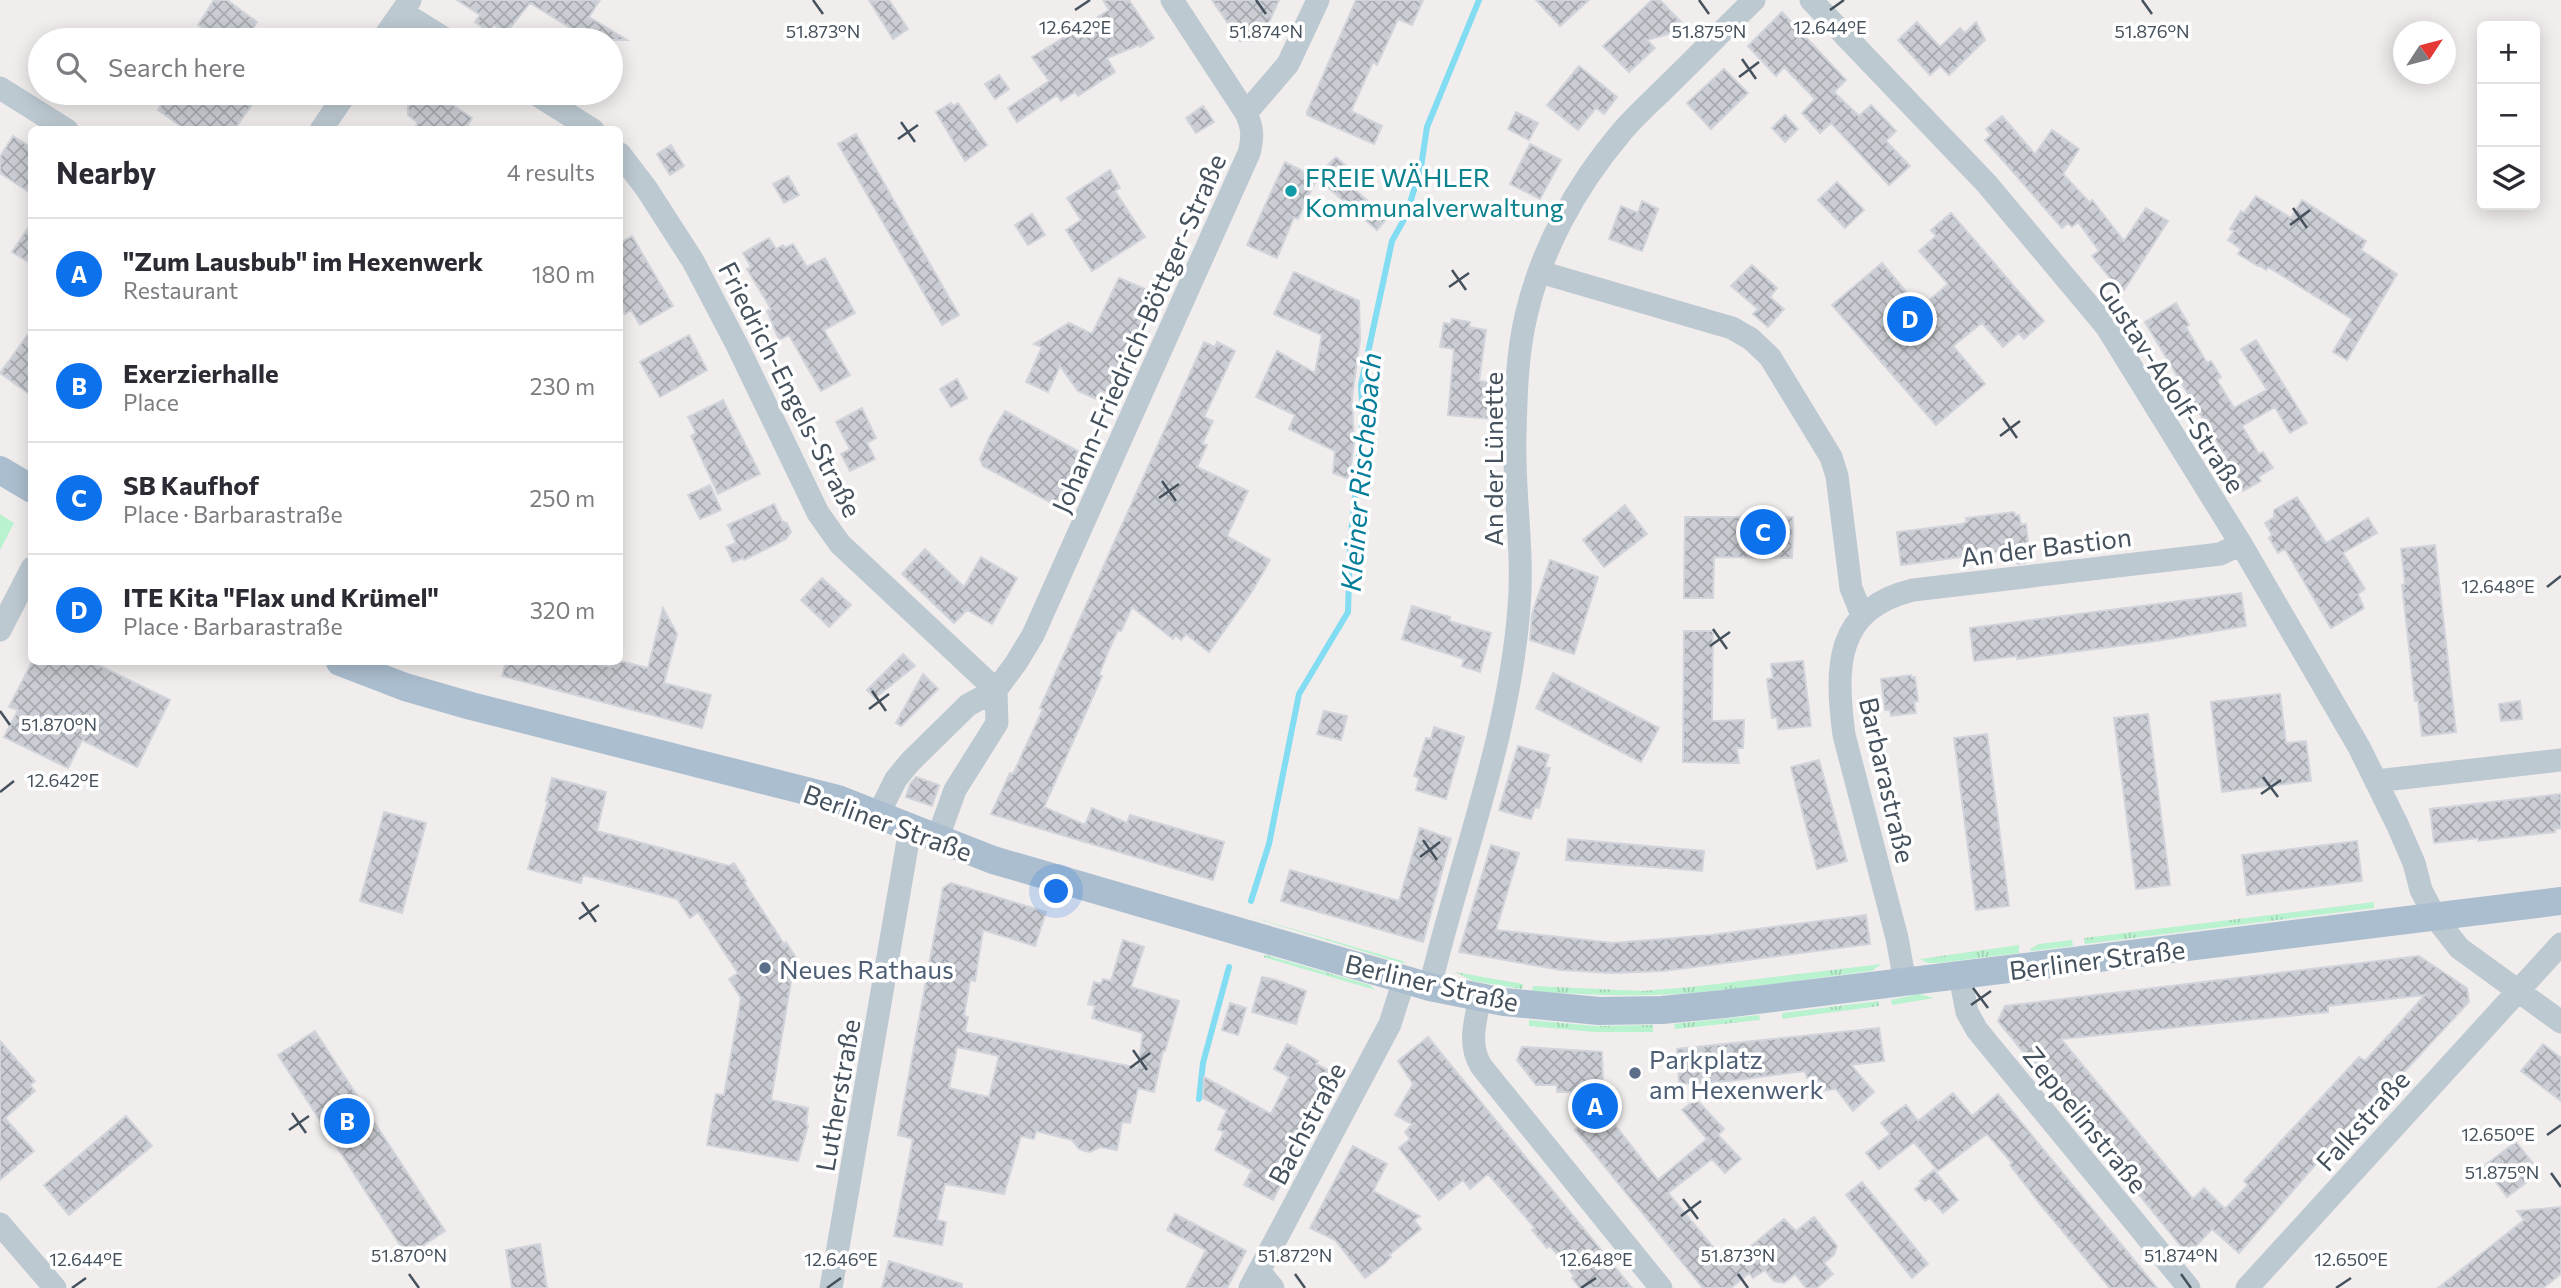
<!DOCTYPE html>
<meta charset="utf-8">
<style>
:root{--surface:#fff;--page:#f7f7f7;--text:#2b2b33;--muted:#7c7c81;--line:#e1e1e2;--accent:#0c71ec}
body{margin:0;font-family:Commissioner,sans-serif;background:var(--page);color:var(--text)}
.controls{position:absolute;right:21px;top:21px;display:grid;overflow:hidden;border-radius:10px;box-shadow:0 4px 18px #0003}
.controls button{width:63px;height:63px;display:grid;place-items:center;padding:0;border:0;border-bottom:2px solid var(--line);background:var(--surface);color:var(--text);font:35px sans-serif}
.compass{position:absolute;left:2393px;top:21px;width:63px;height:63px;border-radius:50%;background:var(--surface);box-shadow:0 4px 18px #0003;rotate:54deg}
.you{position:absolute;left:1057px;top:892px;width:24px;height:24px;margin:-18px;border:5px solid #fff;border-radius:50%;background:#1a73e8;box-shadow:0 0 0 10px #1a73e833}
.badge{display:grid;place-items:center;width:46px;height:46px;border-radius:50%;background:var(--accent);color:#fff;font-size:23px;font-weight:700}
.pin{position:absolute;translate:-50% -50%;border:4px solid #fff;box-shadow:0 2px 7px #0006}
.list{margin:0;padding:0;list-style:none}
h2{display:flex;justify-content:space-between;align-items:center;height:91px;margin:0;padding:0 28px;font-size:30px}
h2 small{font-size:23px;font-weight:400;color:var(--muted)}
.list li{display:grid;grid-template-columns:46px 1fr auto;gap:21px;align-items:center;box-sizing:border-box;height:112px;padding:0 28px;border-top:2px solid var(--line)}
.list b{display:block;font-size:26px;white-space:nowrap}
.list p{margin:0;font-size:23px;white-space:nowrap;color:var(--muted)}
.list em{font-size:23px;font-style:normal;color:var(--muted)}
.icon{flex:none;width:38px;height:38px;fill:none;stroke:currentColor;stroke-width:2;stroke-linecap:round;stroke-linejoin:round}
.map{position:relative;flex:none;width:2561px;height:1288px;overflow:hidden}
.search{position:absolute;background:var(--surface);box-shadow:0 4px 18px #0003;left:28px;top:28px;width:595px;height:77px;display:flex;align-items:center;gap:18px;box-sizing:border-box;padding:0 24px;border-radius:38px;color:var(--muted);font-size:26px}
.panel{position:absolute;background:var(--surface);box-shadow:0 4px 18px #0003;left:28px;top:126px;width:595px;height:539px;border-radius:10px}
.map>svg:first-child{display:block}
.grass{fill:url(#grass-tufts)}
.park{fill:#b8f2ce}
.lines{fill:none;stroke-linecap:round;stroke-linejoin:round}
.stream{stroke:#82dcf2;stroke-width:6}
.building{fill:url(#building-cross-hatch);stroke:#d1d4da;stroke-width:2;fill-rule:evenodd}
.minor{stroke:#bdc9d1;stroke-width:23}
.major{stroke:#abbecf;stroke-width:28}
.ticks{fill:none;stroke:#45515c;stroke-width:2.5}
.culture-dot{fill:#0f9aa8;stroke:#fff;stroke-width:2.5}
.service-dot{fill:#5c6f8a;stroke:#fff;stroke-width:2.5}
.labels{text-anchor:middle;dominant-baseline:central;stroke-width:7;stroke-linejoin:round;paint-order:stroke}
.culture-label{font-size:26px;fill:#0d838f;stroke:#fff;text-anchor:start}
.street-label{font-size:26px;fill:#45515c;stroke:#fff}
.service-label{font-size:26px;fill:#4e5e75;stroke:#fff;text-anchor:start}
.water-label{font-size:28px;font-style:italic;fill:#047d9a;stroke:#fff}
.ticks-label{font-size:18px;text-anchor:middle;fill:#45515c;stroke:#fff;stroke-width:7;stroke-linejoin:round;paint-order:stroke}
</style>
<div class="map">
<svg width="2561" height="1288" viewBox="0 0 2561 1288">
<defs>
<pattern id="grass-tufts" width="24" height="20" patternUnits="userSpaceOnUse" patternTransform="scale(1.75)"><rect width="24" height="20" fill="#b8f2ce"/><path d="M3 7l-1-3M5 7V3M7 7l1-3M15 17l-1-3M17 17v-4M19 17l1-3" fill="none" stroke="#a0d1b3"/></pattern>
<pattern id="building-cross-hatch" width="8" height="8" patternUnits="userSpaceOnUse" patternTransform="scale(1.75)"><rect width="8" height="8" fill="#cacdd3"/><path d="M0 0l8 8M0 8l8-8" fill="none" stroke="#a6a9ae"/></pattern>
</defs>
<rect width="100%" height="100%" fill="#f1eded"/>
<!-- grass -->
<path class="grass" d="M2374 902V908L2085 944 2084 938Z
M1242 914 1406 962H1407L1401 963Z
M2072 940 2073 946 2031 951 2030 949 2039 944Z
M2019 945V953L1938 963H1928L1920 959Z
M1266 955 1370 985 1375 990 1263 957Z
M1882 964 1871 971C1798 980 1724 993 1651 995 1611 996 1572 994 1532 991L1533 986 1642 991 1691 987Z
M1455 972 1523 984 1522 989 1473 981Z
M1919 994 1934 998 1892 1005 1891 1000Z
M1879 1001V1006L1782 1019V1013Z
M1759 1015 1760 1020 1675 1029 1674 1024Z
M1529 1020 1595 1026 1653 1025V1032H1595L1529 1026Z"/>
<!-- park -->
<path class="park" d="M0 514 14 523 0 550Z"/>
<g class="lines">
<!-- stream -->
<path class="stream" d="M1251 901 1269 844 1299 694 1348 612 1350 544 1363 417 1361 385 1392 241 1406 216 1421 167 1427 127 1479 0
M1199 1099 1203 1063 1229 967"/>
</g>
<!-- building -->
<path class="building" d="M214 0H227L257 22 246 40H221L198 25Z
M457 0H600L589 17 627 40H590L530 3 506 33 494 25 489 32 475 22 480 15Z
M869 0H889L908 29 893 39Z
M1103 0H1129L1154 38 1140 47 1139 45 1107 58 1115 72 1078 96 1075 92 1061 101 1057 95 1017 122 1008 108 1049 81 1032 57 1109 10Z
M1212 0H1279L1261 40 1240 41Z
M1356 0H1423L1412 25 1398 19 1377 65 1373 62 1351 111 1382 126 1374 144 1307 115V112Z
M1536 0H1589L1560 26Z
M1652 0H1660L1683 24 1675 32 1647 40 1655 48 1629 72 1603 46Z
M1782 12 1846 80 1834 92 1859 116 1871 105 1896 131 1886 141 1910 166 1889 185 1831 123 1820 133 1802 113 1815 99 1784 67 1776 76 1748 46Z
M1917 22 1940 47 1960 28 1965 33 1976 22 1985 40 1949 75 1940 66 1930 75 1898 40Z
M1579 66 1617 97 1604 114 1596 108 1578 130 1547 105Z
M1724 69 1748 93 1711 129 1687 103Z
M999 75 1009 89 995 99 985 84Z
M169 93H260L234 130H186L158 110Z
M423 93H435L472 118 465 130H413L418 123 408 115V104L417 102Z
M951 103 953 106 958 103 987 145 965 161 936 112Z
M1203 106 1214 122 1196 133 1186 118Z
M1516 112 1538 123 1529 140 1508 129Z
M1785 115 1798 129 1785 142 1772 128Z
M2002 116 2035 154 2052 130 2079 149 2063 174 2090 203 2092 200 2124 241 2146 208 2168 221 2124 290 2111 279 2092 256 2099 251 2078 222 2072 227 2068 223 2062 228 1985 140 1991 135 1986 129Z
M856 134 959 315 942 325 838 144Z
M13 136 32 148V194L0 173V157Z
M1530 144 1561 160 1540 199 1510 184Z
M671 145 684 166 670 175 657 154Z
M1336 157 1351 170 1343 179 1387 218 1377 230 1317 178 1298 219 1294 217 1277 258 1247 245 1285 162 1315 177Z
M1110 170 1120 188 1115 191 1145 237 1092 271 1066 230 1081 220 1067 198Z
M788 176 799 195 784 203 773 184Z
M1837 182 1864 210 1845 228 1818 200Z
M2256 196 2291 218 2302 200 2366 241 2361 250 2397 274 2347 360 2333 352 2352 319 2268 267 2266 270 2259 265 2258 266 2238 254 2241 249 2228 240 2234 231 2230 229 2241 211 2244 213Z
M1642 201 1658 209 1642 251 1609 239 1621 206 1638 213Z
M1951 213 2044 321 2024 339 2019 333 2003 347 1982 323 1953 346 1985 384 1936 425 1832 305 1882 263 1920 308 1948 284 1919 251 1936 236 1931 230Z
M1032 214 1045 235 1028 245 1015 225Z
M32 222V264L12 252Z
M632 236 673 306 640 325 631 310 625 314 620 304V243Z
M769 238 776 249 783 245 785 248 793 244 807 267 825 258 855 313 824 330 850 375 821 391 789 335 779 340 767 311 771 309 747 269 751 267 743 253Z
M1752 265 1777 288 1770 297 1784 309 1768 327 1753 314 1758 309 1731 286Z
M1294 272 1359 301 1360 340 1352 397 1354 442 1349 479 1333 473 1335 451 1289 429 1295 415 1256 397 1277 351 1315 373 1322 335 1274 314Z
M1119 278 1145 289 1144 292 1156 297 1112 396 1100 390 1096 399 1078 391 1060 366 1048 392 1026 382 1042 347 1034 344 1069 323 1092 334Z
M2176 303 2189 325 2186 327 2207 363 2211 361 2221 377 2217 380 2234 408 2267 390 2241 349 2256 340 2307 423 2290 433 2275 407 2242 426 2259 454 2263 452 2273 468 2258 477 2261 481 2243 491 2225 461 2227 459 2145 322Z
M1452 319 1470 322 1469 327 1486 330 1479 381 1495 383 1492 419 1448 415 1454 349 1440 347 1444 323 1451 324Z
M32 329V396L0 373Z
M689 335 707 370 660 397 640 362Z
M1204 342 1215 347 1217 342 1235 351 1204 417 1213 421 1202 444 1207 445 1197 467 1248 491 1227 536 1270 560 1253 590 1209 652 1186 634 1181 640 1175 635 1173 639 1132 607 1121 631 1118 630 1108 652 1099 675 1102 676 1044 807 1085 825 1092 808 1127 823 1130 815 1224 842 1213 880 991 814 1010 773 1013 774 1043 709 1040 708Z
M957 379 967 398 951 407 940 389Z
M723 400 760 474 718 494 691 436 696 433 688 417Z
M862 408 876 438 867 443 875 459 850 471 841 454 850 449 836 422Z
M1005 411 1085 455 1057 506 983 466 980 459 990 436Z
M710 485 721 510 700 519 688 495Z
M2297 497 2326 543 2368 518 2377 533 2343 553 2365 589 2358 594 2364 608 2331 628 2285 549 2278 553 2269 538 2272 535 2265 523 2274 517V510Z
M774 504 782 521 787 523 791 532 786 539 744 560 743 558 733 562 726 547 736 543 728 525Z
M1625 505 1647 534 1604 567 1583 540Z
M2014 512 2015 516 2019 515 2021 525 2026 524 2028 543H2023L2025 563 2018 564 2009 551 1981 555 1974 564 1968 556 1901 565 1897 532 1962 524 1967 522 1966 518Z
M1685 517H1793L1792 558 1714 557 1713 598H1684Z
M2435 545 2456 732 2422 736 2418 701H2415L2402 585 2405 584 2401 549Z
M925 549 964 587 981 557 1017 578 992 624 967 610 954 623 902 574Z
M1550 560 1598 577 1574 654 1530 640 1532 614Z
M822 578 851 605 829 627 801 600Z
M2241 593 2246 626 2150 642 2017 659V656L1974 661 1970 628Z
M1412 606 1450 617 1449 621 1491 633 1480 672 1462 666 1464 659 1402 639Z
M663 608 677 634 664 683 711 695 702 728 502 676 506 662H589L611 667 612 662H624L648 668Z
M1684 631H1713L1712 721 1744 720 1743 748H1737L1739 763 1683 762Z
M903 654 915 666 875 698 867 690Z
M1803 661 1811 726 1778 729 1777 717 1772 718 1767 679 1773 678 1771 664Z
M32 662H92L170 700 137 767 82 740 68 768 4 737 18 710 9 707Z
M1553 673 1659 728 1641 762 1536 708Z
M923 674 938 689 901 726 896 723Z
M1911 675 1912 678 1915 677 1918 701 1914 702 1916 713 1891 716 1890 710H1885L1881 679Z
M2280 694 2286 743 2306 741 2311 781 2222 792 2211 702Z
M2520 701 2522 719 2501 721 2499 704Z
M1324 711 1347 716 1341 740 1317 734Z
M2148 714 2170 885 2136 889 2114 718Z
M1434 727 1464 737 1446 799 1416 790 1419 778 1414 776 1426 738 1431 739Z
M1987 734 2009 906 1976 910 1954 738Z
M1518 746 1549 755 1545 767 1550 768 1539 808 1535 807 1531 819 1499 810Z
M1819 760 1847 861 1817 869 1791 767Z
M916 777 939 785 932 806 906 797 910 784Z
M552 778 606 792 597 831 729 866 734 863 746 881 744 882 784 944 786 942 798 961 794 964 771 1100 808 1108 806 1125 808 1126 798 1161 707 1145 716 1094 724 1095 741 998 729 979 738 973 698 912 690 918 677 899 583 875 581 883 528 869 548 801H546Z
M2561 794V828L2555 829V832L2478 841V838L2434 843 2430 809Z
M384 812 426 823 402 913 360 901Z
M1420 828 1451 839 1423 942 1281 901 1290 870 1399 901Z
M1568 839 1704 851 1702 871 1566 860Z
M2357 841 2362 881 2247 895 2242 855Z
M1491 845 1519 853 1496 930 1613 943 1711 935 1866 915 1870 944 1663 971 1612 973 1561 970 1459 952Z
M951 883 1046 912 1035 946 983 930 975 981 970 980 964 1016 968 1017 965 1032 1138 1068 1143 1033 1092 1018 1095 1006 1088 1004 1094 982 1101 984 1103 979 1111 981 1123 940 1144 947 1131 987 1179 1001 1165 1051H1163L1154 1092 1138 1088 1130 1123 1122 1122 1117 1150 1100 1147 1090 1152 1085 1151 1079 1149 1072 1140 1036 1131 1034 1139 1021 1136 1004 1194 945 1184 937 1220 946 1222 942 1245 894 1236 913 1139 898 1135 943 888ZM957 1047 999 1056 989 1097 949 1088Z
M2419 956 2467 988 2469 1002 2389 1088 2385 1084 2239 1253 2212 1229 2188 1255 1998 1021 2005 1006ZM2425 995 2365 1061 2359 1057 2244 1181 2248 1185 2225 1209 2204 1188 2193 1199 2061 1039 2328 1012V1006Z
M1262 977 1276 980 1306 991 1296 1024 1252 1012Z
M1230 1003 1246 1008 1238 1035 1222 1030Z
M1879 1028 1884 1061 1851 1065 1874 1092 1853 1111 1836 1089 1819 1091 1817 1077 1807 1078 1805 1071 1729 1081 1679 1084 1677 1049Z
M315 1031 445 1231 407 1256 278 1055Z
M1428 1037 1523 1154 1632 1288H1580L1572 1278 1574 1276 1550 1246 1547 1248 1532 1230 1535 1228 1488 1174 1470 1189 1463 1180 1439 1200 1399 1148 1410 1139 1405 1132 1412 1124 1395 1115 1413 1084 1398 1061Z
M0 1041 35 1081 30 1085 35 1091 5 1118 34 1151 0 1180Z
M1287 1044 1318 1061 1316 1064 1334 1073 1322 1095 1326 1097 1273 1200 1244 1185 1252 1170 1215 1150 1224 1132 1218 1129 1227 1110 1203 1098 1204 1077 1271 1114 1289 1077 1274 1069Z
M2543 1044 2561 1058V1101L2521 1071Z
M1522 1047 1602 1052 1603 1089 1616 1126 1658 1180 1707 1139 1682 1110 1696 1099 1724 1129 1718 1135 1741 1159 1725 1173 1712 1159 1668 1193 1728 1265 1784 1219 1796 1231 1814 1217 1837 1246 1834 1255 1824 1263 1833 1274 1817 1288H1806L1795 1274 1784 1283 1774 1281 1765 1270 1753 1278 1749 1273 1731 1288H1703L1575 1130 1588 1119 1576 1092H1557V1085H1536L1517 1060Z
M1953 1093 1972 1116 1998 1094 2157 1288H2110L2040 1204 2010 1165 2012 1163 1987 1134 1938 1171 1914 1142 1879 1169 1866 1153 1890 1134 1881 1123 1906 1105 1918 1121Z
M126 1116 152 1146 69 1215 44 1185Z
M2516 1142 2540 1172 2507 1197 2484 1166Z
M1353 1146 1387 1164 1373 1191 1420 1216 1414 1220 1421 1229 1389 1255 1391 1257 1385 1263 1365 1278 1335 1240 1310 1228Z
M1934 1170 1958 1200 1943 1213 1930 1198 1925 1201 1915 1189 1922 1183 1920 1181Z
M1862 1182 1928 1264 1912 1278 1846 1195Z
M2561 1207V1274L2543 1288H2438L2524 1220 2517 1211Z
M1175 1214 1246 1251 1227 1288H1186L1206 1250 1167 1230Z
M540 1244 547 1288H512L506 1250Z
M889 1261 962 1284V1288H882Z"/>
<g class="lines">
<!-- minor -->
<path class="minor" d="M1811 0 1987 184 2106 326 2241 544 2359 747 2398 826 2414 863 2421 890 2435 917 2459 948 2561 1022
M402 12 447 40
M382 40 410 0
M0 88 67 130
M534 93 593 130
M1246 113 1288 64 1318 0
M321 130 346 93
M620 154 646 188 693 261 737 345 818 513 840 544 996 690
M1540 272 1732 328 1751 339 1770 357 1831 457 1837 476 1851 588 1862 615
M0 630 32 568
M2376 781 2561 760
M878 815 896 779 910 762 968 705 996 690 1016 663 1033 635 1249 153C1253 138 1253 128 1246 113L1172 0
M937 840 955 790 997 723 996 690
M1960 976 1967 1012 1977 1030 2189 1288
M1905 982 1897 938 1844 735C1835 666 1835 609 1913 590L2220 554 2241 544
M1430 987C1460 861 1509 738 1519 608 1524 550 1513 492 1515 434 1516 395 1517 354 1526 316 1541 250 1576 186 1620 134 1633 118 1650 103 1665 88 1695 59 1724 29 1754 0
M1480 998C1475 1022 1468 1044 1481 1066L1661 1288
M0 1224 55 1288
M1259 1271 1273 1288
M831 1288 910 829
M1250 1288 1390 1024 1404 980
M2247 1288 2561 944"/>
<!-- major -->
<path class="major" d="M0 470 32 489
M340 662 405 687 471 706 838 799 993 860 1430 987 1504 1002 1599 1011 1662 1010 1724 1004 2561 901"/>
</g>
<!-- ticks -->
<path class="ticks" d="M813 0 823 14M1256 0 1266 14M1699 0 1709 14M2142 0 2152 14M1075 10 1090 0M1830 10 1844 0M1742 59 1756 79M1739 77 1759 62M901 122 915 142M898 139 918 125M2293 208 2307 228M2290 225 2310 210M1452 270 1466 290M1449 287 1469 273M2003 418 2017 438M2000 436 2020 421M1162 481 1176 501M1159 498 1179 484M2547 587 2561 576M1713 629 1727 649M1710 646 1730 632M872 691 886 711M869 709 889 694M0 711 10 725M2263 777 2278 797M0 792 14 781M2261 794 2281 780M1423 840 1437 860M1420 857 1440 842M582 902 596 922M579 919 599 905M1973 988 1988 1008M1971 1005 1991 991M1133 1050 1147 1070M1130 1068 1150 1053M292 1113 306 1133M289 1130 309 1116M2547 1135 2561 1125M2551 1173 2561 1187M1683 1199 1698 1219M1681 1216 1701 1201M409 1274 419 1288M1295 1274 1305 1288M1738 1274 1748 1288M2181 1274 2191 1288M72 1288 86 1278M827 1288 841 1278M1581 1288 1596 1278M2336 1288 2351 1278"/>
<!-- markers -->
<circle class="culture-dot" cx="1291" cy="191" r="7"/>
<g class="service-dot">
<circle cx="765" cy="968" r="7"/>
<circle cx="1635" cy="1073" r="7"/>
</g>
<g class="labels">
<!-- culture labels -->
<g class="culture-label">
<text x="1305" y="176">FREIE WÄHLER<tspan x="1305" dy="30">Kommunalverwaltung</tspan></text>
</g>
<!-- street labels -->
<g class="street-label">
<text transform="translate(1138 333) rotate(-66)">Johann-Friedrich-Böttger-Straße</text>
<text transform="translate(2172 386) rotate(57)">Gustav-Adolf-Straße</text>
<text transform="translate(791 389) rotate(63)">Friedrich-Engels-Straße</text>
<text transform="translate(1492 459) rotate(-90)">An der Lünette</text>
<text transform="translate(2046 546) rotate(-7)">An der Bastion</text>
<text transform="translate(1888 780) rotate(77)">Barbarastraße</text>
<text transform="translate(888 822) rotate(20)">Berliner Straße</text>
<text transform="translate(2097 959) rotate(-7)">Berliner Straße</text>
<text transform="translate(1432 982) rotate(13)">Berliner Straße</text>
<text transform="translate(837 1095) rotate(-80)">Lutherstraße</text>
<text transform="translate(2086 1119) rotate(51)">Zeppelinstraße</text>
<text transform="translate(2362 1120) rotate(-48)">Falkstraße</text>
<text transform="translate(1306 1123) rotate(-62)">Bachstraße</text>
</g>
<!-- service labels -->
<g class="service-label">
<text x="779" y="968">Neues Rathaus</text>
<text x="1649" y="1058">Parkplatz<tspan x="1649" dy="30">am Hexenwerk</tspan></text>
</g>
<!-- water labels -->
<g class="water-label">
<text transform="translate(1360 472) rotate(-85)">Kleiner Rischebach</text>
</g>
</g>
<g class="ticks-label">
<text x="1075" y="34">12.642°E</text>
<text x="1830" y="34">12.644°E</text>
<text x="823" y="38">51.873°N</text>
<text x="1266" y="38">51.874°N</text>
<text x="1709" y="38">51.875°N</text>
<text x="2152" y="38">51.876°N</text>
<text x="2498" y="593">12.648°E</text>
<text x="59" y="731">51.870°N</text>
<text x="63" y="787">12.642°E</text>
<text x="2498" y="1141">12.650°E</text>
<text x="2502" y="1179">51.875°N</text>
<text x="409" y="1262">51.870°N</text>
<text x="1295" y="1262">51.872°N</text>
<text x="1738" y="1262">51.873°N</text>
<text x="2181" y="1262">51.874°N</text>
<text x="86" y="1266">12.644°E</text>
<text x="841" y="1266">12.646°E</text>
<text x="1596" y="1266">12.648°E</text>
<text x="2351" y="1266">12.650°E</text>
</g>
</svg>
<div class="controls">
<button>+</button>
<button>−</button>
<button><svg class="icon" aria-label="layers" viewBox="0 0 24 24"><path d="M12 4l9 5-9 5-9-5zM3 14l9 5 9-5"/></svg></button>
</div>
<svg class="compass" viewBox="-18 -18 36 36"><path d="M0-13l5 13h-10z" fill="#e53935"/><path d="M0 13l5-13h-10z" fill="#7c7c81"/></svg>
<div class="you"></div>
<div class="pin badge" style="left:1595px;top:1106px">A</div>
<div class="pin badge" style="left:347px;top:1121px">B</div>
<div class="pin badge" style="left:1763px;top:532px">C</div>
<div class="pin badge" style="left:1910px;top:319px">D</div>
<div class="search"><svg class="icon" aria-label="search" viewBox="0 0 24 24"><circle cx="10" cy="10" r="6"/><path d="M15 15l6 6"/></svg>Search here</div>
<section class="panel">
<h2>Nearby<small>4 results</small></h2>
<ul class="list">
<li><span class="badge">A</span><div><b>&quot;Zum Lausbub&quot; im Hexenwerk</b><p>Restaurant</p></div><em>180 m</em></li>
<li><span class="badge">B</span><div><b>Exerzierhalle</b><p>Place</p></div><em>230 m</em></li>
<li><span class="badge">C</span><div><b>SB Kaufhof</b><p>Place · Barbarastraße</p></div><em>250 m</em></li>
<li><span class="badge">D</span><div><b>ITE Kita &quot;Flax und Krümel&quot;</b><p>Place · Barbarastraße</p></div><em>320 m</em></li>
</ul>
</section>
</div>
